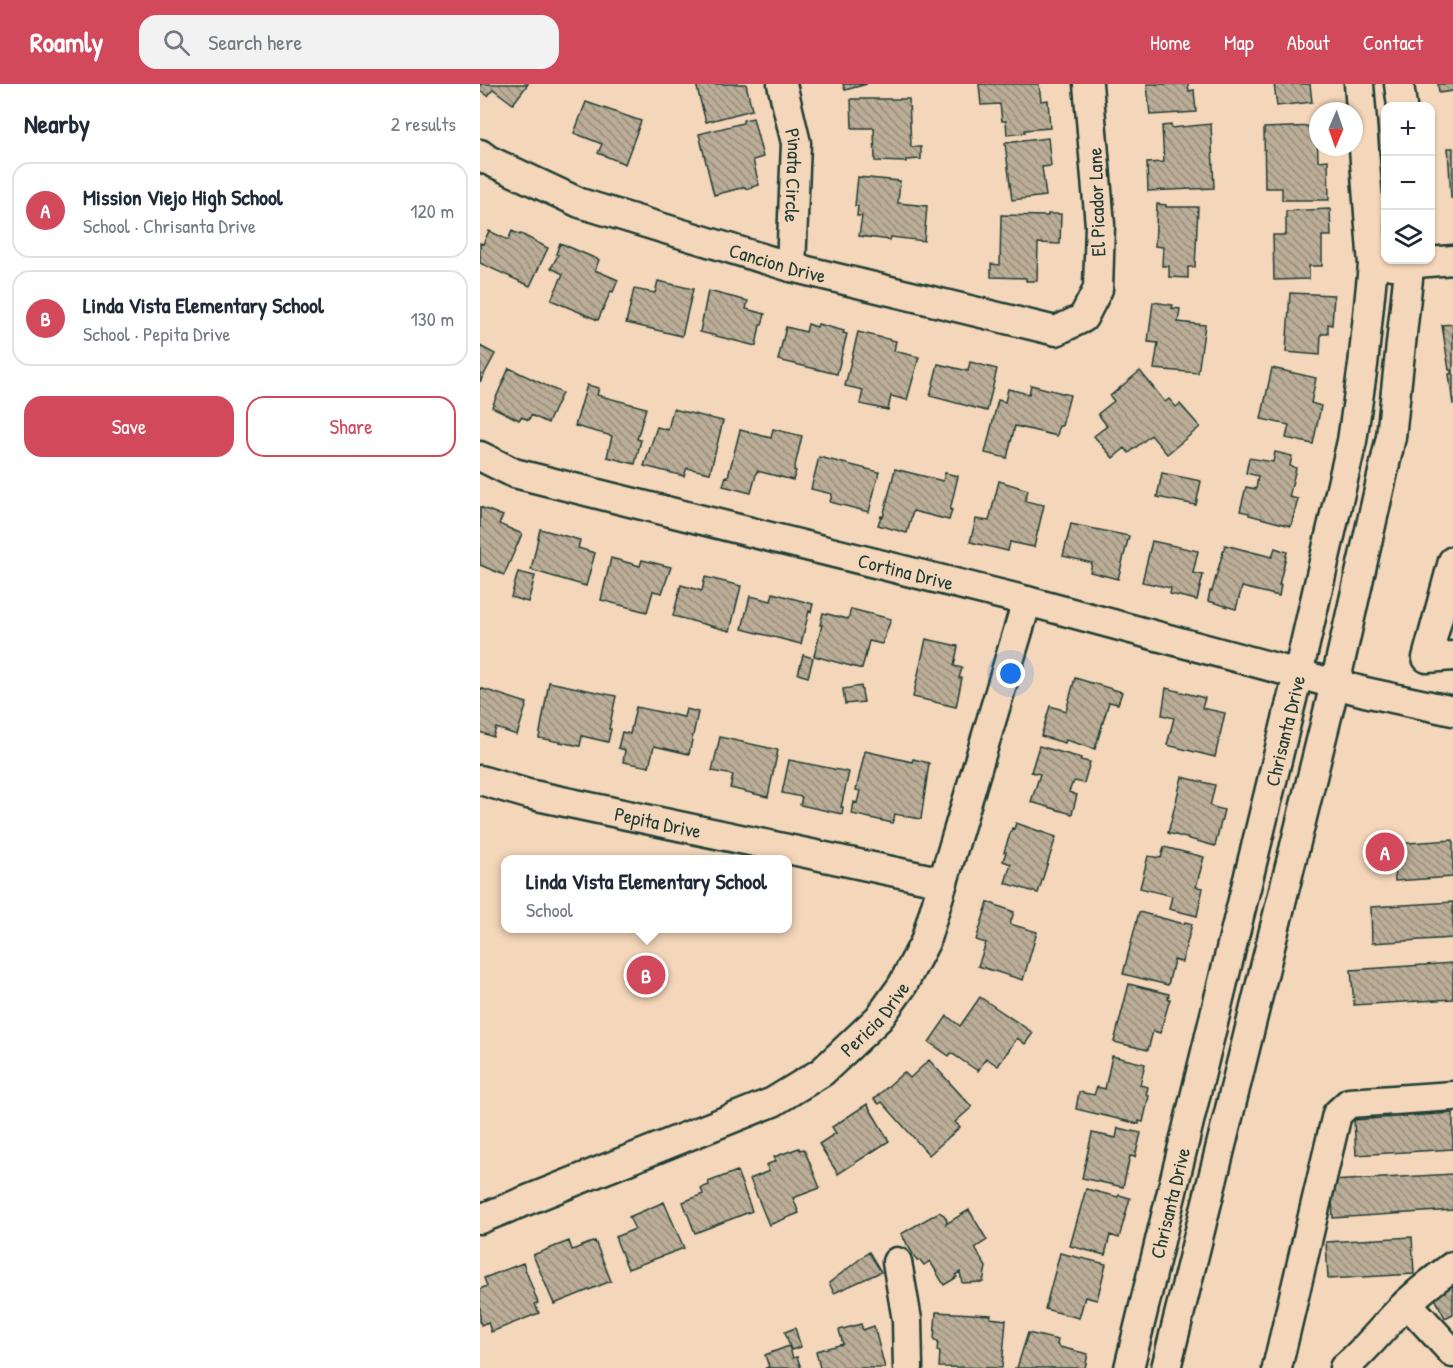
<!DOCTYPE html>
<meta charset="utf-8">
<style>
:root{--surface:#fff;--page:#f2f2f3;--text:#1f2937;--muted:#747a83;--line:#e0e1e3;--accent:#d1495b}
body{margin:0;font-family:"Patrick Hand",sans-serif;background:var(--page);color:var(--text)}
.controls{position:absolute;right:18px;top:18px;display:grid;overflow:hidden;border-radius:12px;box-shadow:0 2px 4px #0004}
.controls button{width:54px;height:54px;display:grid;place-items:center;padding:0;border:0;border-bottom:2px solid var(--line);background:var(--surface);color:var(--text);font:30px sans-serif}
.compass{position:absolute;left:829px;top:18px;width:54px;height:54px;border-radius:50%;background:var(--surface);box-shadow:0 2px 4px #0004;rotate:182deg}
.you{position:absolute;left:531px;top:590px;width:21px;height:21px;margin:-15px;border:4px solid #fff;border-radius:50%;background:#1a73e8;box-shadow:0 0 0 9px #1a73e833}
.badge{display:grid;place-items:center;width:39px;height:39px;border-radius:50%;background:var(--accent);color:#fff;font-size:20px;font-weight:700}
.pin{position:absolute;translate:-50% -50%;border:3px solid #fff;box-shadow:0 2px 6px #0006}
.popup{position:absolute;left:21px;top:771px;width:291px;height:78px;box-sizing:border-box;display:grid;place-content:center;border-radius:12px;background:var(--surface);filter:drop-shadow(0 2px 4px #0005);font-size:20px;white-space:nowrap;color:var(--muted)}
.popup b{font-size:22px;color:var(--text)}
.popup::after{content:'';position:absolute;left:50%;top:100%;margin-left:-12px;border:12px solid transparent;border-top-color:var(--surface)}
.list{margin:0;padding:0;list-style:none}
h2{display:flex;justify-content:space-between;align-items:center;height:78px;margin:0;padding:0 24px;font-size:26px}
h2 small{font-size:20px;font-weight:400;color:var(--muted)}
.list li{display:grid;grid-template-columns:39px 1fr auto;gap:18px;align-items:center;box-sizing:border-box;height:96px;margin:0 12px 12px;padding:0 12px;border:2px solid var(--line);border-radius:18px}
.list b{display:block;font-size:22px;white-space:nowrap}
.list p{margin:0;font-size:20px;white-space:nowrap;color:var(--muted)}
.list em{font-size:20px;font-style:normal;color:var(--muted)}
.actions{display:flex;gap:12px;padding:18px 24px}
.actions a{flex:1;padding:14px 0;border:2px solid var(--accent);border-radius:18px;text-align:center;font-size:21px;color:var(--accent)}
.actions .main{background:var(--accent);color:#fff}
.icon{flex:none;width:33px;height:33px;fill:none;stroke:currentColor;stroke-width:2;stroke-linecap:round;stroke-linejoin:round}
.map{position:relative;flex:none;width:973px;height:1284px;overflow:hidden}
header{display:flex;align-items:center;gap:36px;box-sizing:border-box;height:84px;padding:0 30px;background:var(--accent);color:#fff}
header strong{font-size:28px}
nav{display:flex;gap:33px;margin-inline-start:auto;font-size:21px}
.search{width:420px;height:54px;background:var(--page);display:flex;align-items:center;gap:15px;box-sizing:border-box;padding:0 21px;border-radius:18px;color:var(--muted);font-size:22px}
main{display:flex}
aside{flex:1;background:var(--surface)}
.map>svg:first-child{display:block}
.building{fill:url(#building-back-hatch);stroke:#1f3d34;stroke-width:1.5}
.lines{fill:none;stroke-linecap:round;stroke-linejoin:round}
.minor-casing{stroke:#1f3d34;stroke-width:33}
.minor{stroke:#f4d6ba;stroke-width:28}
.labels{text-anchor:middle;dominant-baseline:central;stroke-width:5;stroke-linejoin:round;paint-order:stroke}
.street-label{font-size:20px;fill:#1f3d34;stroke:#f4d6ba}
</style>
<header>
<strong>Roamly</strong>
<div class="search"><svg class="icon" aria-label="search" viewBox="0 0 24 24"><circle cx="10" cy="10" r="6"/><path d="M15 15l6 6"/></svg>Search here</div>
<nav><a>Home</a><a>Map</a><a>About</a><a>Contact</a></nav>
</header>
<main>
<aside>
<h2>Nearby<small>2 results</small></h2>
<ul class="list">
<li><span class="badge">A</span><div><b>Mission Viejo High School</b><p>School · Chrisanta Drive</p></div><em>120 m</em></li>
<li><span class="badge">B</span><div><b>Linda Vista Elementary School</b><p>School · Pepita Drive</p></div><em>130 m</em></li>
</ul>
<div class="actions"><a class="main">Save</a><a>Share</a></div>
</aside>
<div class="map">
<svg width="973" height="1284" viewBox="0 0 973 1284">
<defs>
<pattern id="building-back-hatch" width="6" height="6" patternUnits="userSpaceOnUse" patternTransform="scale(1.5)"><rect width="6" height="6" fill="#bbad97"/><path d="M-1 5l2 2M0 0l6 6M5-1l2 2" fill="none" stroke="#978e7c"/></pattern>
</defs>
<rect width="100%" height="100%" fill="#f4d6ba"/>
<filter id="ink" filterUnits="userSpaceOnUse"><feTurbulence type="fractalNoise" baseFrequency=".0167" numOctaves="2"/><feDisplacementMap in="SourceGraphic" scale="12" xChannelSelector="R" yChannelSelector="G"/><feConvolveMatrix kernelMatrix="1 2 1 2 8 2 1 2 1" color-interpolation-filters="sRGB"/></filter>
<g filter="url(#ink)">
<!-- building -->
<path class="building" d="M0 0H48L33 20 13 5 8 12 0 6Z
M216 0H266L272 26 226 38Z
M363 0H387L365 6Z
M499 0H559L561 17 568 16 570 44 545 46V49L527 51 526 37H522L520 20 501 21Z
M667 0H708L709 7 714 6 716 28 670 31Z
M794 0H830L832 18 797 22Z
M958 0H973V7L959 9Z
M371 15H429L431 63H441V75L426 76V78L395 77 394 44H372Z
M106 18 161 37 145 80 118 69 122 60 94 49Z
M273 34 283 73 273 76 279 101 266 105 265 103 234 111 219 50 263 39V36Z
M731 40 734 104 668 107 667 79 684 78 682 42 691 41V44Z
M837 42 838 77 848 76 849 116H802V104H785L784 44Z
M568 54 571 82 562 83 566 112 532 116 525 59Z
M968 64H973V114H971Z
M378 93 420 97 418 119 447 122 444 157 411 153 410 156 379 152 382 132H377L378 122H375Z
M677 120 686 121V123H718L715 183H708V194L689 193V182H682L683 163 675 162Z
M850 125 851 152H842V182H829V195L794 196 793 151H806V127Z
M568 130H581L580 160 558 159 557 197H546V194L511 193V180L520 181 521 131 568 132Z
M9 147 28 156 32 147 40 151 41 150 68 164 50 202 0 179V159L3 160Z
M80 159 119 176 115 186 138 196 133 208 131 207 118 236 71 216 83 190 71 184 78 171 76 170Z
M178 197 213 205 202 252 146 239 154 205 175 209Z
M228 207 268 217 266 225 285 230 282 241H280L276 262 220 248Z
M810 209 854 211 852 241 848 240V250H841L840 271 806 268Z
M673 218 693 221 692 224 700 225 698 238 725 241 718 289 674 285 678 259 668 258Z
M328 240 337 243 338 240 364 247 363 249 367 250 357 290 298 276 306 243 326 248Z
M973 240V321L969 290H971V286H969L962 241Z
M378 248 416 257 414 267 439 273 427 316 411 312 408 326 380 320 383 306 365 302Z
M0 262 15 270 0 298Z
M490 278 517 285 507 327 450 312 458 280 488 287Z
M29 284 82 309 68 339 51 331 49 336 41 333 39 336 12 323Z
M792 284 836 294 831 319 841 322 833 360 806 354 809 341 781 335Z
M660 287 685 318 689 315 696 323 700 320 720 343 687 370 671 351 649 369 645 364 633 374 614 352 627 342 618 330 634 317 630 312Z
M107 301 119 304 117 311 166 324 157 355 161 356 155 380 127 373 132 352 95 342Z
M551 301 590 311 582 342H579L577 352 535 342 527 374 505 369 518 316 525 318 528 305 549 310Z
M193 325 243 337 230 389 207 384 204 392 164 382 177 343 188 346Z
M293 345 322 352 314 386 316 387 313 396 277 387 271 409 243 402 246 392 248 393 260 346 291 354Z
M795 368 812 372 810 382 816 384 809 413 818 415 811 442 769 431V429L760 427 766 403 776 405 778 392 766 389 769 374 793 378Z
M339 373 399 388 389 428 350 418 352 410 331 405Z
M415 385 463 397 465 389 478 392 470 426H472L469 436 433 427 427 449 398 441 401 432 403 433Z
M682 389 721 397 716 421 677 413Z
M519 397 548 406 545 417 564 421 554 463 530 458 528 467 490 458 496 435 509 437Z
M0 423 23 432 19 440 42 450 24 491 0 481Z
M591 440 649 452 638 495 610 488 612 479 583 472Z
M60 445 100 456 98 464 115 469 106 502 51 486Z
M672 457 718 467 713 489 723 491 717 516 690 510 691 504 662 498Z
M745 461 792 473 795 464 807 468 799 501H801L799 512 762 503 756 525 728 517 730 507H732Z
M131 474 160 482 162 476 191 483 182 509 173 507 167 528 121 516Z
M38 488 55 492 48 518 31 513Z
M225 493 261 502 250 547 193 532 201 501 222 507Z
M293 509 333 520 331 528 329 527 321 560 262 545 270 512 291 517Z
M371 525 411 535 402 560 389 557 382 585 334 572 342 541H340L343 529 368 535Z
M446 555 478 562 474 582 482 584 479 594H482L476 623 433 613Z
M323 571 333 574 328 593 318 590Z
M595 594 642 608 638 620 629 618 615 665 586 656 585 659 561 652 570 622 586 627Z
M69 598 136 612 129 645H131L128 658 102 652 100 662 59 654Z
M381 602 384 618 365 620 363 605Z
M0 604 47 619 37 651 16 644 13 653 0 648Z
M686 604 725 614 722 624 745 629 735 673 687 661 694 634 682 631Z
M156 623 204 633 206 625 218 628 209 670 174 662 169 683 143 678 145 666 138 664 142 648 150 650Z
M240 653 298 666 288 713 250 704 253 691 232 687Z
M559 662 601 674 600 676 610 678 604 699 594 697 593 700H592L589 708 597 711 592 730 551 718 560 690 551 688Z
M385 667 432 678 433 675 449 679 441 735 415 730 413 739 372 730 374 718 377 719 380 707 376 706Z
M309 676 369 688 361 723H363L362 730 320 721 322 713 302 709Z
M702 693 735 701 730 722 744 726 735 762 688 749Z
M536 739 576 753 558 809 525 799 531 780 523 777 526 768H524L532 744 534 745Z
M973 756V793L915 797 913 760Z
M684 763 724 773 716 803 723 804 717 832 689 825 692 812 660 804 668 772 681 774Z
M508 818 534 828 530 840 557 848 543 896 498 882 506 859 496 856Z
M973 818V854L892 859 891 823Z
M659 828 704 840 705 838 712 840 702 878 694 876 688 901 643 890Z
M973 879V915L874 921 871 886Z
M649 900 689 910 688 915H690L680 949 673 947 668 966 634 958Z
M500 913 553 949 545 960 537 954 518 982 506 974 498 987 471 969 469 972 449 958 467 932 480 942Z
M632 972 665 980 660 1001 668 1003 666 1011 669 1012 663 1038 659 1037V1040L596 1025 599 1008 614 1011 617 1003 625 1005Z
M449 976 492 1023 475 1038 480 1043 449 1071 402 1018 399 1020 394 1015 424 988 430 994Z
M387 1020 409 1057 358 1090 339 1060 356 1049 352 1043Z
M973 1029V1065L876 1071 874 1036Z
M638 1044 661 1049 655 1073 650 1072 643 1103 602 1094 612 1049 636 1054Z
M319 1064 320 1066 324 1065 340 1104 313 1114 319 1129 289 1141 270 1095 289 1087 286 1081 296 1077 294 1073Z
M257 1087 272 1127 215 1149 203 1118 223 1110 221 1104 229 1101 228 1098Z
M973 1090V1126L853 1134 851 1097Z
M606 1105 638 1113 639 1111 650 1114 639 1154 630 1151 625 1171 590 1162Z
M184 1118 204 1164 148 1185 135 1153 155 1145 149 1133Z
M489 1126 507 1156 495 1164 506 1183 503 1198 482 1199 480 1188 475 1191 477 1193 464 1201 450 1177 444 1181 440 1176 437 1177 421 1150 459 1128 464 1131 467 1136 466 1140Z
M932 1153 934 1190 848 1195 846 1158Z
M89 1157 92 1166 115 1157 131 1197 74 1220 53 1171Z
M389 1168 401 1188 354 1209 349 1199Z
M580 1169 626 1180 617 1216 605 1213 599 1234 565 1225Z
M43 1179 58 1219 55 1220 59 1229 11 1248 8 1238 1 1241 0 1237V1205L7 1202 4 1194Z
M973 1201V1230L965 1234 954 1212Z
M456 1228 511 1231 510 1234 526 1236 522 1284 459 1283 460 1268 457 1267 458 1257 454 1256Z
M381 1240 383 1246 394 1242 405 1284H340L336 1267 363 1260 359 1246Z
M315 1244 321 1263 311 1266 305 1248Z
M548 1249 578 1256 577 1261 580 1263 608 1270 605 1284H534H537Z
M309 1262 313 1274 317 1273 321 1284H285L289 1283 285 1271Z"/>
<g class="lines">
<defs>
<g id="minor">
<path id="s1" d="M302 0 316 59 311 183"/>
<path d="M919 0 922 22"/>
<path id="s2" d="M0 70 8 76 100 119 311 183 576 247 603 234 618 205 620 141 608 0"/>
<path d="M912 181 973 176"/>
<path id="s3" d="M0 372 34 389 547 517 885 608 973 627"/>
<path d="M973 477 947 574 973 572"/>
<path id="s4" d="M0 696 48 710 463 798"/>
<path id="s5" d="M0 1135 293 1018 342 988 399 934 422 902 445 858 547 517"/>
<path d="M417 1178 427 1236 428 1284"/>
<path d="M927 1219 973 1269"/>
<path id="s6" d="M649 1284 818 590 872 357 883 281 893 181 879 0"/>
<path d="M686 1284 855 600 911 353 930 176"/>
<path d="M797 1284 857 1030 869 1019 973 1012"/>
<path d="M864 1284C886 1266 902 1244 922 1224 938 1208 955 1195 973 1182"/>
</g>
</defs>
<!-- minor casing -->
<use href="#minor" class="minor-casing"/>
<!-- minor -->
<use href="#minor" class="minor"/>
</g>
</g>
<g class="labels">
<!-- street labels -->
<g class="street-label">
<text stroke="none"><textPath href="#s1" startOffset="93">Pinata Circle</textPath></text>
<text transform="translate(616 118) rotate(-92)">El Picador Lane</text>
<text stroke="none"><textPath href="#s2" startOffset="318">Cancion Drive</textPath></text>
<text stroke="none"><textPath href="#s3" startOffset="442">Cortina Drive</textPath></text>
<text stroke="none"><textPath href="#s6" startOffset="656">Chrisanta Drive</textPath></text>
<text stroke="none"><textPath href="#s4" startOffset="183">Pepita Drive</textPath></text>
<text stroke="none"><textPath href="#s5" startOffset="448">Pericia Drive</textPath></text>
<text stroke="none"><textPath href="#s6" startOffset="170">Chrisanta Drive</textPath></text>
</g>
</g>
</svg>
<div class="controls">
<button>+</button>
<button>−</button>
<button><svg class="icon" aria-label="layers" viewBox="0 0 24 24"><path d="M12 4l9 5-9 5-9-5zM3 14l9 5 9-5"/></svg></button>
</div>
<svg class="compass" viewBox="-18 -18 36 36"><path d="M0-13l5 13h-10z" fill="#e53935"/><path d="M0 13l5-13h-10z" fill="#747a83"/></svg>
<div class="you"></div>
<div class="pin badge" style="left:905px;top:768px">A</div>
<div class="pin badge" style="left:166px;top:891px">B</div>
<div class="popup"><b>Linda Vista Elementary School</b>School</div>
</div>
</main>
